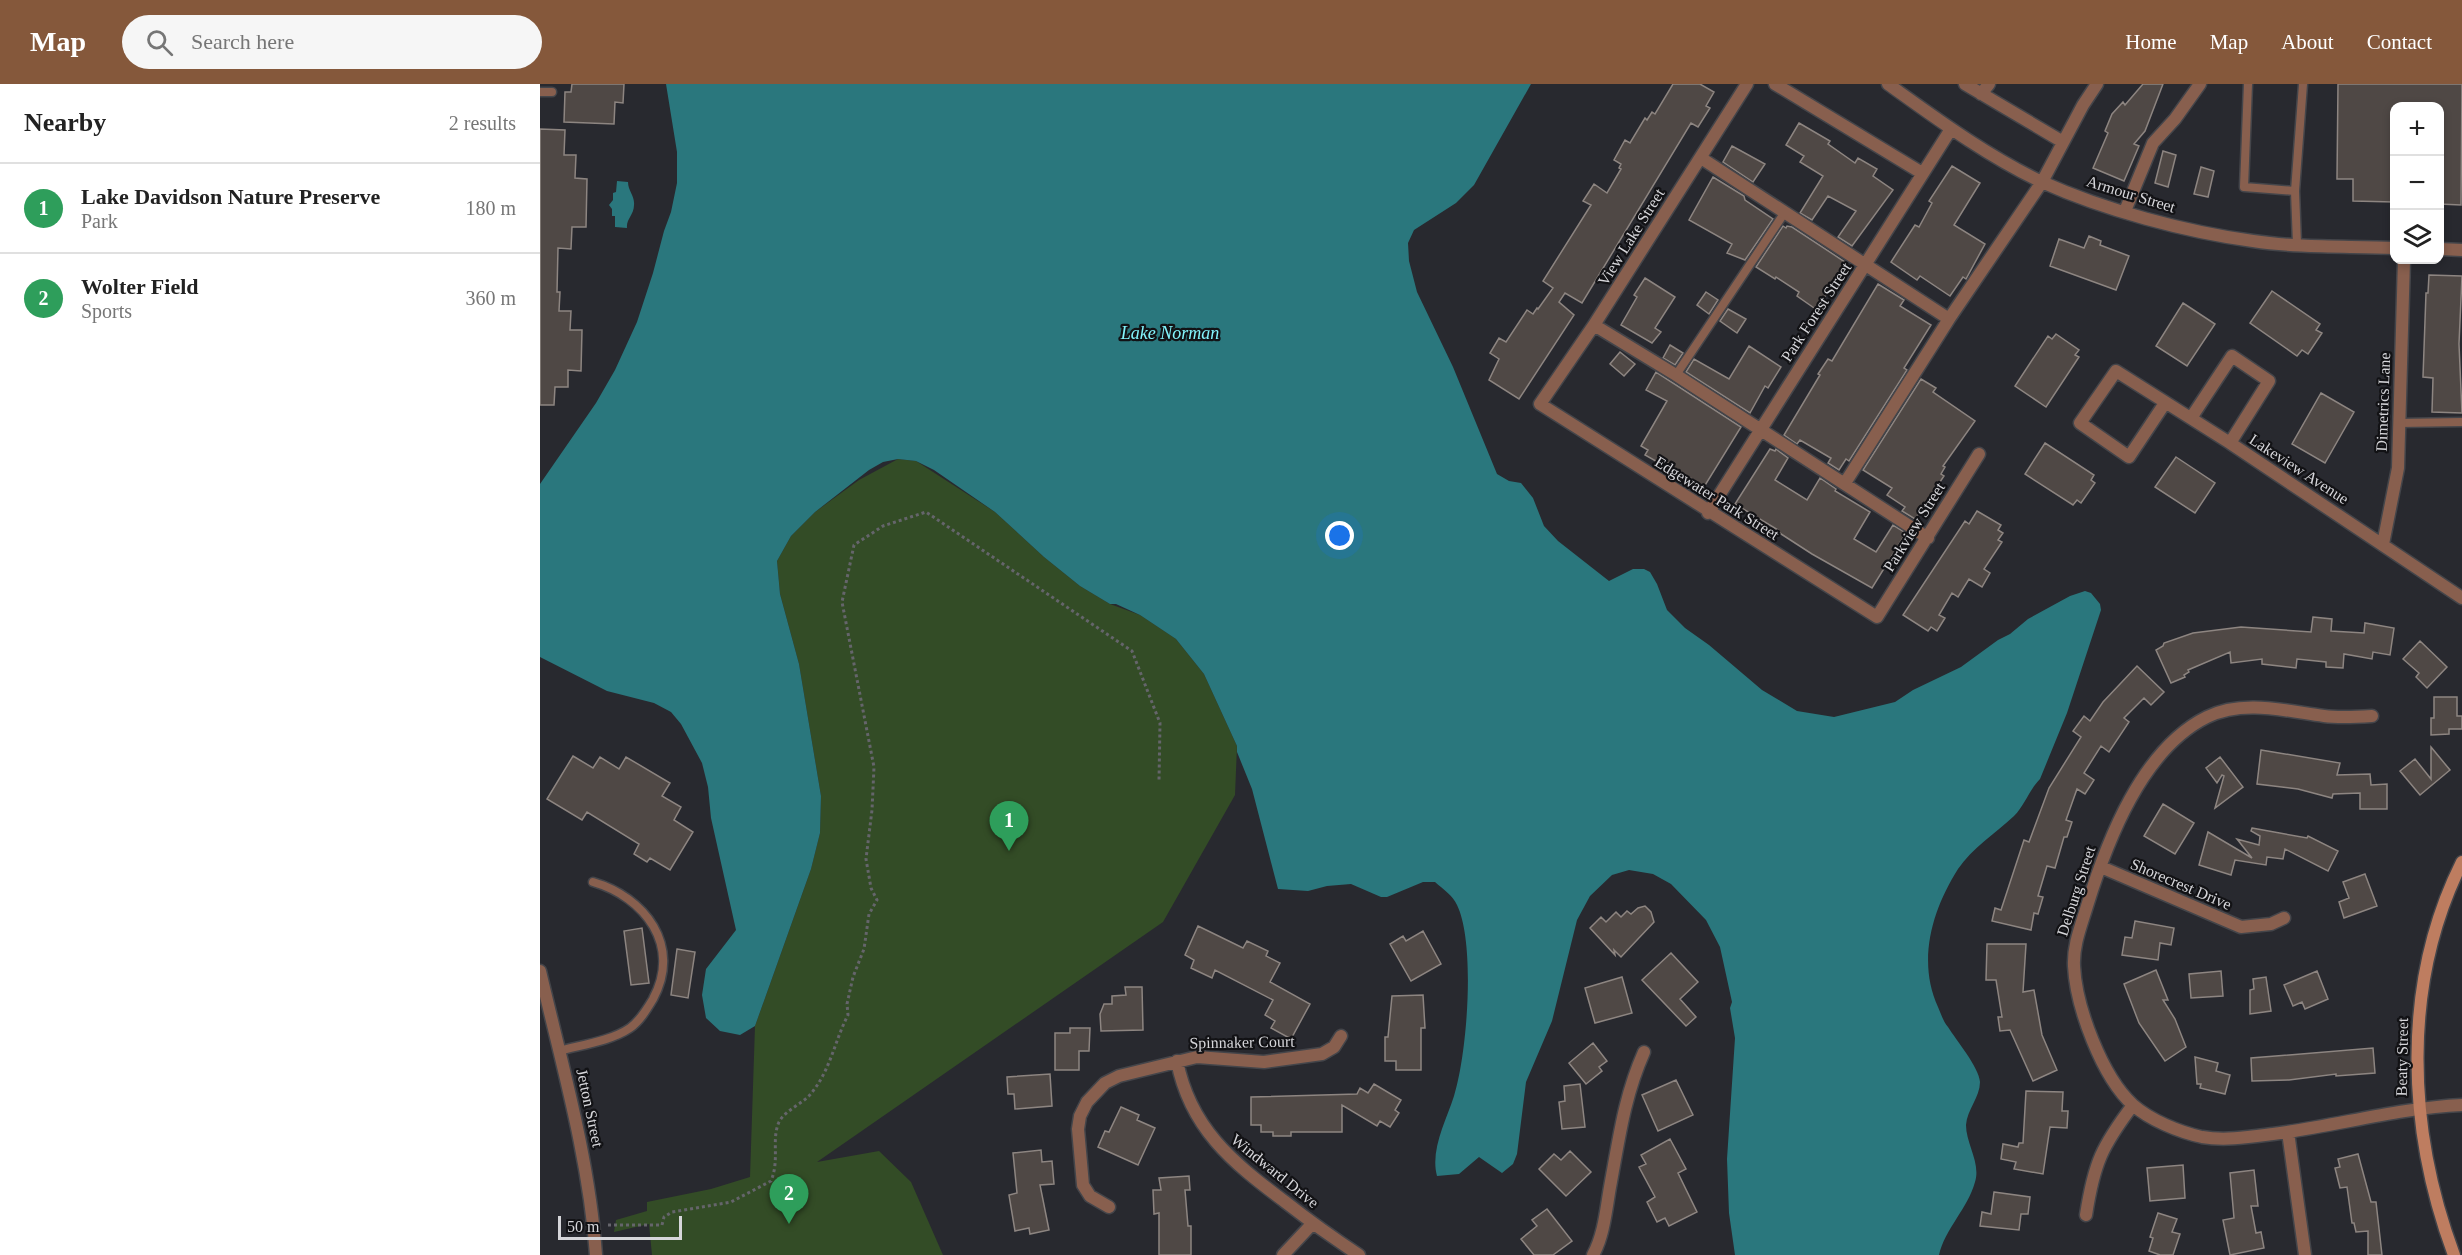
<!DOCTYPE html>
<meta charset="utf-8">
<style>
:root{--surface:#fff;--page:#f6f6f6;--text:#222;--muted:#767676;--line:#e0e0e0;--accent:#85583b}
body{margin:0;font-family:Georgia,serif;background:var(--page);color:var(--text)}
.controls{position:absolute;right:18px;top:18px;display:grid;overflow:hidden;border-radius:12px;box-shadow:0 3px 9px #0003}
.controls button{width:54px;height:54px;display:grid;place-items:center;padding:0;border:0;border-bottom:2px solid var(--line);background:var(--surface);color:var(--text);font:30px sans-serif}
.scale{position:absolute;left:18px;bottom:15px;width:124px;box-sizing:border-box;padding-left:6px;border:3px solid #d6d6da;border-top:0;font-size:16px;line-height:21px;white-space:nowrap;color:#d6d6da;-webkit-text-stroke:4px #121215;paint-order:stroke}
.you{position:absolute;left:800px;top:452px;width:21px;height:21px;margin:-15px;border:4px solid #fff;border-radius:50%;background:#1a73e8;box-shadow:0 0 0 9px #1a73e833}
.badge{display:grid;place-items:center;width:39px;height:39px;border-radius:50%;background:var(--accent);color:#fff;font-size:20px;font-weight:700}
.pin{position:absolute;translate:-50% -50px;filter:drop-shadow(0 2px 3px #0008)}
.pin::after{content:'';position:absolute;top:32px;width:21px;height:18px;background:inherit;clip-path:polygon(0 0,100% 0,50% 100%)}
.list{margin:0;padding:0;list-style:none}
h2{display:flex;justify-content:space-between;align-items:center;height:78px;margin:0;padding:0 24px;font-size:26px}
h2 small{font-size:20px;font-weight:400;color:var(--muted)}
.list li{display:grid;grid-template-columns:39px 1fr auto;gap:18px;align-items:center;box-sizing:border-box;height:90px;padding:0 24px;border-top:2px solid var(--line)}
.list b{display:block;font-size:22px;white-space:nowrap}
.list p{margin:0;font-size:20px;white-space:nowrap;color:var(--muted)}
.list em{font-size:20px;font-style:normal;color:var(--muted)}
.icon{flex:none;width:33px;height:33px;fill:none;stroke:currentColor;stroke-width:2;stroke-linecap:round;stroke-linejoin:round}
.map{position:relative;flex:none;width:1922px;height:1171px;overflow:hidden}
header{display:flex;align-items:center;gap:36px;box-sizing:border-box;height:84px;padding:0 30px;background:var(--accent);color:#fff}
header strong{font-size:28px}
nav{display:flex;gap:33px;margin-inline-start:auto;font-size:21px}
.search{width:420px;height:54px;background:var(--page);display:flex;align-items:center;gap:15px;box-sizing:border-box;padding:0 21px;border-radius:33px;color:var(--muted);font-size:22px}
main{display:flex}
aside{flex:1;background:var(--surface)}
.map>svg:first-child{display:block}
.green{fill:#334c26}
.water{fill:#2a777d}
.building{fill:#4f4845;stroke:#8d8581;stroke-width:1.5}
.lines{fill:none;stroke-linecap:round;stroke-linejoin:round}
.lane-casing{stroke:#44454a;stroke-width:11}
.street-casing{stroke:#44454a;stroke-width:15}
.secondary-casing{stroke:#44454a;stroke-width:15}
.path{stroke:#65656b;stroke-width:3;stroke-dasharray:3 3;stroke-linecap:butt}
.lane{stroke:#885f4e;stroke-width:8}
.street{stroke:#885f4e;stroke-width:12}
.secondary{stroke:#be7d60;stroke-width:12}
.labels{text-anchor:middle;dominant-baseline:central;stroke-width:4.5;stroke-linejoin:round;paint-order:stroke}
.street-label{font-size:16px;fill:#d6d6da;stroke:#121215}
.water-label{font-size:18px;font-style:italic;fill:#83f4fc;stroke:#121215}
</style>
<header>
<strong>Map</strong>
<div class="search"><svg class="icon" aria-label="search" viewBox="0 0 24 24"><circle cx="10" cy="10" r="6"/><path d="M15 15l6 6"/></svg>Search here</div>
<nav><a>Home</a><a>Map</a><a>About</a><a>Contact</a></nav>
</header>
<main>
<aside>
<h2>Nearby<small>2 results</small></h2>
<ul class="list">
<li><span class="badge" style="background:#2e9e5b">1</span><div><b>Lake Davidson Nature Preserve</b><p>Park</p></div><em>180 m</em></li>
<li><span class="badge" style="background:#2e9e5b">2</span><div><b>Wolter Field</b><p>Sports</p></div><em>360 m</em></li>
</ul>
</aside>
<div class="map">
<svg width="1922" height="1171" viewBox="0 0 1922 1171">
<rect width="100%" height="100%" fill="#28292f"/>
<!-- green -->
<path class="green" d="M358 375 376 377 455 428 504 473 540 502 570 520 600 531 636 555 664 590 697 662 695 711 623 838 277 1078 339 1067 371 1098 403 1171H112L109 1140 74 1148 76 1136 107 1127V1118L171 1105 210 1093 215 942 271 785 280 749 281 712 259 580 240 510 237 477 251 452 275 428 319 396Z"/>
<!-- water -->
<path class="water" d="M126 0H991L934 101 916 119 874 146 868 159 869 177 877 208 913 283 957 390 969 397 981 399 993 414 1004 442 1018 457 1069 497 1093 485H1104L1110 488 1117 500 1127 526 1145 544 1169 561 1222 606 1257 627 1294 633 1355 618 1373 606 1421 583 1458 556 1470 550 1488 535 1530 512 1545 507 1551 509 1560 520 1561 526 1527 629 1500 695C1489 706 1485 721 1474 732 1456 749 1432 764 1418 785 1392 826 1377 877 1398 923 1401 930 1403 937 1408 943 1416 956 1439 983 1440 998 1440 1013 1427 1026 1426 1041 1426 1060 1441 1079 1435 1098 1428 1124 1405 1145 1399 1171H1195L1189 1129 1187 1075 1195 954 1190 924 1192 918 1180 863 1166 836 1131 800 1113 790 1089 786 1072 791 1050 812 1037 836 1012 937 986 998 977 1070 973 1080 962 1089 939 1073 919 1090 897 1092C890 1066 906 1037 914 1012 927 971 936 860 917 821 913 812 903 805 895 798H883L847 813H841L811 800 787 802 768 807 738 805 712 705 697 668V662L664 590 636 555 600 531 576 520H570L540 502 504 473 455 428 394 386 376 377 358 375 343 378 329 386 275 428 251 452 237 477 240 510 259 580 281 712 280 749 271 785 215 942 200 951 180 947 166 934 162 911 166 885 196 846 171 734 168 703 162 679 141 640 131 628 114 619 67 607 0 573V400L56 319 75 286 97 238 113 189 124 147 131 128 137 99V68Z
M77 97 88 98C88 107 95 112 94 121 94 131 86 135 87 144L75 143V132H72V125L69 121 73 116V109L76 108Z"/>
<!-- building -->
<path class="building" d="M32 0H84L83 19 75 18 74 40 24 38 25 8H31Z
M1133 0H1160L1174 8 1166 22 1170 24 1158 43 1151 39 1042 219 1025 209 1019 218 1034 231 979 315 949 296 959 275 950 269 959 254 966 258 987 226 993 230 997 224 998 225 1013 204 1003 197 1051 121 1043 117 1054 100 1067 109 1081 85 1079 84 1081 80 1074 76 1085 56 1090 59 1105 34 1107 36 1112 28 1115 30Z
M1603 0H1623L1605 47 1594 60 1599 62 1584 97 1553 84 1568 49 1565 47 1572 30 1583 18 1585 21Z
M1798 0H1922L1921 121 1899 120V22H1854V118L1813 117V95H1797Z
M1259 39 1290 57 1288 60 1315 79 1318 74 1337 85 1333 92 1353 106 1312 162 1298 153 1316 127 1288 112 1272 136 1260 129 1283 92 1260 78 1264 72 1246 61Z
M0 45 25 46 24 71H36L35 94 47 95 46 143H32L31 165 18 164 17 208H20L19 227H31L30 246H42L41 287 28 286V303H15L14 321H0Z
M1192 62 1225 80 1213 98 1183 78Z
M1623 67 1636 71 1628 103 1615 99Z
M1412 82 1440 99 1414 141 1445 160 1426 195 1423 193 1410 212 1380 192 1377 196 1351 178 1375 141 1379 143 1392 119 1389 117Z
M1661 83 1674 87 1668 113 1654 110Z
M1173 93 1204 112 1205 116 1233 135 1205 176 1187 169 1192 160 1149 136Z
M1243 142 1246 144 1247 142 1252 143 1305 178 1277 226 1257 212 1259 208 1236 193 1235 195 1216 183Z
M1549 152 1561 157 1560 161 1589 172 1576 206 1510 182 1519 155 1544 164Z
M1889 191 1922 192 1919 260 1922 329 1892 328 1893 294 1883 293 1886 209H1888Z
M1105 194 1135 213 1115 244 1121 248 1112 259 1081 241 1097 213 1094 211Z
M1338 200 1364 216 1360 222 1391 241 1364 284 1367 286 1309 377 1306 375 1299 386 1288 379 1291 374 1289 373 1260 356 1257 360 1244 351 1280 291 1278 290 1288 275 1292 277Z
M1732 207 1780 240 1776 246 1782 249 1768 270 1762 266 1757 272 1710 239Z
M1166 208 1178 216 1169 230 1157 221Z
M1643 219 1675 240 1647 282 1616 262Z
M1188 225 1206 235 1197 249 1180 237Z
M1516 250 1539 266 1535 271 1539 273 1506 323 1475 302 1508 252 1512 255Z
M1130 261 1143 269 1135 281 1123 274Z
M1209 262 1241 283 1228 304 1225 302 1210 329 1146 288 1154 275 1189 295Z
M1080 268 1095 280 1084 292 1070 280Z
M1116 288 1201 343 1164 403 1123 376 1121 380 1105 371 1108 366 1101 362 1127 317 1106 306Z
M1381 295 1396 304 1393 308 1435 337 1403 382 1405 383 1401 390 1404 392 1375 435 1362 427 1365 423 1347 411 1352 404 1323 386Z
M1781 309 1814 328 1785 379 1752 360Z
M1505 359 1554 391 1551 396 1555 399 1541 419 1537 416 1533 421 1485 390Z
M1230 365 1235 367 1236 365 1248 374 1235 396 1267 416 1280 394 1296 405 1295 407 1330 428 1314 455 1336 468 1353 441 1366 449 1332 504 1272 470 1238 448V446L1195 420Z
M1636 373 1675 399 1655 429 1615 403Z
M1437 427 1461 441 1458 446 1463 449 1458 456 1462 458 1444 485 1450 489 1442 503 1429 495 1418 513 1412 509 1399 531 1405 534 1397 547 1391 543 1388 547 1363 531 1425 437 1429 440Z
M1773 533 1792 535 1791 547 1824 549 1825 539 1854 544 1850 571 1833 568 1832 575 1804 570 1803 584 1786 583V578L1757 575 1756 584 1722 580V575L1691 579 1690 568 1648 586 1649 588 1644 591 1645 593 1631 599 1616 566 1623 562 1624 559 1653 549 1701 543 1771 548Z
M1880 557 1907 583 1887 604 1876 593 1879 589 1863 575Z
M1597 582 1624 608 1611 621 1604 614 1584 634 1589 638 1569 668 1561 662 1544 689 1554 696 1545 710 1537 705 1526 736 1532 738 1527 753H1524L1515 784 1507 782 1498 812 1503 813 1498 830 1494 829 1491 846 1452 837 1455 824 1461 826 1484 756 1489 758 1509 704 1541 653 1533 647 1544 632 1550 637 1563 618Z
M1894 613H1917V632H1922V645H1909V650L1891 651V634H1894Z
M1891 663 1910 686 1880 711 1860 687 1875 675 1891 695Z
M1721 666 1800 679 1797 691 1830 690 1831 701 1847 700V725H1820V709L1793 710 1792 714 1758 705 1717 700Z
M33 672 53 684 60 673 79 685 86 673 130 699 122 712 141 723 134 736 153 748 130 786 110 774 107 778 94 770 99 760 47 728 42 736 7 715Z
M1680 673 1703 703 1675 724 1684 692 1682 691 1677 699 1666 684Z
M1623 720 1654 739 1635 770 1604 752Z
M1712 744 1767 754 1768 752 1798 767 1788 787 1745 765 1743 775 1727 773 1726 781 1695 776 1691 791 1659 781 1668 748 1712 774 1697 755 1719 761 1720 752 1711 747Z
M1825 790 1837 822 1804 834 1799 818 1809 814 1803 798Z
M1105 822 1111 828 1114 838 1081 873 1074 866 1075 871 1050 844 1061 833 1066 838 1076 828 1081 833 1087 827 1091 830 1098 824Z
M1595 837 1634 844 1631 861 1620 859 1618 876 1582 871 1585 853 1592 854Z
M658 842 703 864 707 857 728 867 726 872 740 879 730 898 770 920 751 955 731 944 735 937 725 931 733 916 675 886 672 894 651 884 654 876 645 871Z
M102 844 109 899 91 901 84 847Z
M883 847 901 880 871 897 850 860 863 852 866 857Z
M1447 860H1486L1483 908 1494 906 1502 951 1517 986 1493 997 1470 946 1460 947 1458 933H1462L1456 896H1446Z
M137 865 155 868 148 914 131 911Z
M1131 869 1158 898 1140 915 1156 933 1146 942 1102 896Z
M1616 886 1628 916H1623L1635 935 1646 963 1625 977 1599 939 1584 900Z
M1681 887 1683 912 1651 914 1649 890Z
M1777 887 1788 915 1765 925 1762 918 1753 922 1744 901Z
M1082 893 1092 929 1055 939 1045 904Z
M1726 893 1731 927 1710 930V906L1714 905 1713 895Z
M585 903H602L603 946 561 947 560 930 564 920H572V912L586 911Z
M883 911 885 944H881V986H856V977H845V953H848L852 912Z
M530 944H550L549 967H539V986H515V949H530Z
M1053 959 1067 977 1059 983 1062 987 1046 1000 1029 979Z
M1833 964 1835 989 1796 992V990L1749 996 1712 997 1711 974Z
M1655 973 1678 979 1676 987 1690 991 1685 1010 1660 1004 1661 1000H1657Z
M510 990 512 1022 475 1025 474 1010H468L467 993Z
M1136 996 1153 1031 1118 1047 1102 1011Z
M834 1000 861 1016 855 1026 859 1029 850 1043 840 1037 837 1042 802 1021V1048H751V1052H733V1048H721V1041H711V1013L817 1010 820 1004 828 1009Z
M1040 1000 1045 1043 1022 1045 1019 1018 1025 1017 1024 1002Z
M1486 1007 1523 1008 1522 1027H1528L1527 1044 1510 1043 1503 1090 1474 1085 1476 1078 1461 1075 1463 1060 1478 1063 1479 1059H1483Z
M581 1023 599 1031 597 1036 615 1044 598 1081 558 1063 565 1047 569 1048Z
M1130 1055 1146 1085 1138 1089 1157 1128 1129 1142 1125 1134 1117 1138 1107 1118 1115 1113 1099 1083 1106 1080 1101 1071Z
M501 1066 502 1078 512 1077 514 1100 500 1101 509 1146 490 1150 489 1144 475 1147 469 1111 477 1109 473 1069Z
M1030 1067 1051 1088 1026 1112 999 1085 1014 1070 1021 1076Z
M1818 1070 1831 1118H1836L1842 1171H1828V1147L1816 1148 1814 1139H1812L1807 1103 1800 1104 1795 1084 1800 1083 1798 1075Z
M1643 1081 1645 1114 1610 1117 1607 1084Z
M1714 1086 1718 1122H1711L1716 1149 1721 1148 1724 1164 1690 1171 1683 1136 1694 1134 1690 1089Z
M649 1092 650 1106H645L648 1142H651V1171H619V1129L614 1130 613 1106H621L619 1094Z
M1454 1108 1490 1113 1488 1130H1481L1479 1146 1440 1142 1442 1128 1451 1130Z
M1007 1125 1032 1157 1013 1171H994L981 1155 997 1142 992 1136Z
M1618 1129 1637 1135 1632 1148 1640 1150 1633 1171H1620L1609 1167 1613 1154 1610 1153Z"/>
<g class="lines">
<defs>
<path id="lane" d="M1708 0 1704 103 1755 107 1757 160
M0 8H12
M1755 107 1763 0
M1136 291 1245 128
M1859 339 1922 338
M19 967C41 961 71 957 90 944 100 937 107 925 113 915 142 862 105 813 53 798"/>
<path id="street" d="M1207 0 1054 241 1000 320 1337 533 1439 370
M1235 0 1382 89
M1348 0C1397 35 1447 72 1502 98 1564 126 1646 148 1713 157 1759 164 1808 162 1854 164
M1425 0 1523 58
M1441 10 1449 0
M1161 74 1409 235
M1585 127 1613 59 1635 35 1660 0
M1900 165 1922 166
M1054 241 1136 291 1388 454
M1625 319 1589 373 1540 339 1576 287 1690 359 1922 514
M1651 334 1692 272 1729 297 1690 359
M1305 399 1409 235 1502 98 1543 21 1557 0
M1168 429 1411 45
M1843 460 1858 384 1864 176
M1832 632C1816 633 1800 634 1784 632 1746 627 1703 615 1667 633 1602 665 1567 757 1547 822 1541 842 1533 861 1534 882 1536 923 1562 993 1593 1021 1610 1036 1639 1048 1662 1053 1685 1057 1710 1053 1733 1050 1796 1042 1858 1024 1922 1021
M1561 783 1701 843 1731 840 1744 834
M0 887C22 981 49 1074 56 1171
M637 977C650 1044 692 1078 744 1117 768 1136 793 1154 819 1171
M1748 1048 1765 1171
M569 1123 550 1112 543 1101 538 1045 540 1032 547 1018 565 999 579 992 657 973 724 978 782 970 794 963 801 952
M1546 1131C1554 1079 1562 1062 1593 1021
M743 1171 773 1139
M1053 1171C1064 1151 1066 1126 1070 1103 1079 1055 1084 1013 1104 968"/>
<path id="secondary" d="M1914 1171C1867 1045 1861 900 1922 778"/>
</defs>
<!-- lane casing -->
<use href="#lane" class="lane-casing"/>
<!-- street casing -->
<use href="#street" class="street-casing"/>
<!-- secondary casing -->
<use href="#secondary" class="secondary-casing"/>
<!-- path -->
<path class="path" d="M68 1141H122L124 1133 132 1128 191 1118 231 1097C240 1075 231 1056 239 1038 246 1025 265 1019 273 1007 291 984 295 956 308 931L307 920 313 893 324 865 329 830 337 816 331 804 326 775 332 726 334 683 302 518 314 461 343 442 386 428 592 567 620 639 619 697"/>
<!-- lane -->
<use href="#lane" class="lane"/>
<!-- street -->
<use href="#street" class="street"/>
<!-- secondary -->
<use href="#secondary" class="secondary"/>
</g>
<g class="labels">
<!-- street labels -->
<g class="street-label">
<text transform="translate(1591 110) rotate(17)">Armour Street</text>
<text transform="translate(1091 153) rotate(-58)">View Lake Street</text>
<text transform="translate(1276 228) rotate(-57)">Park Forest Street</text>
<text transform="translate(1843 318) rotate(-88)">Dimetrics Lane</text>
<text transform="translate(1759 385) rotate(33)">Lakeview Avenue</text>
<text transform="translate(1177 414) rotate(32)">Edgewater Park Street</text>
<text transform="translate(1374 443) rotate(-58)">Parkview Street</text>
<text transform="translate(1641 800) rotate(23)">Shorecrest Drive</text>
<text transform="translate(1536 807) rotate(-72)">Delburg Street</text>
<text transform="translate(702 958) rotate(-1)">Spinnaker Court</text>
<text transform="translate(1862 973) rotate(-89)">Beaty Street</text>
<text transform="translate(50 1024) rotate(78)">Jetton Street</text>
<text transform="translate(735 1087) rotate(39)">Windward Drive</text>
</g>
<!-- water labels -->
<g class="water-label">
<text x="630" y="249">Lake Norman</text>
</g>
</g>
</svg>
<div class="controls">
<button>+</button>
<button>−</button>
<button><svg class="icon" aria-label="layers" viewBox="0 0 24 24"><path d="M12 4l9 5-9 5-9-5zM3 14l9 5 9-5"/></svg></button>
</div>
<div class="scale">50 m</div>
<div class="you"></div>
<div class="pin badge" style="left:469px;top:767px;background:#2e9e5b">1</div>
<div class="pin badge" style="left:249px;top:1140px;background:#2e9e5b">2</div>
</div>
</main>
